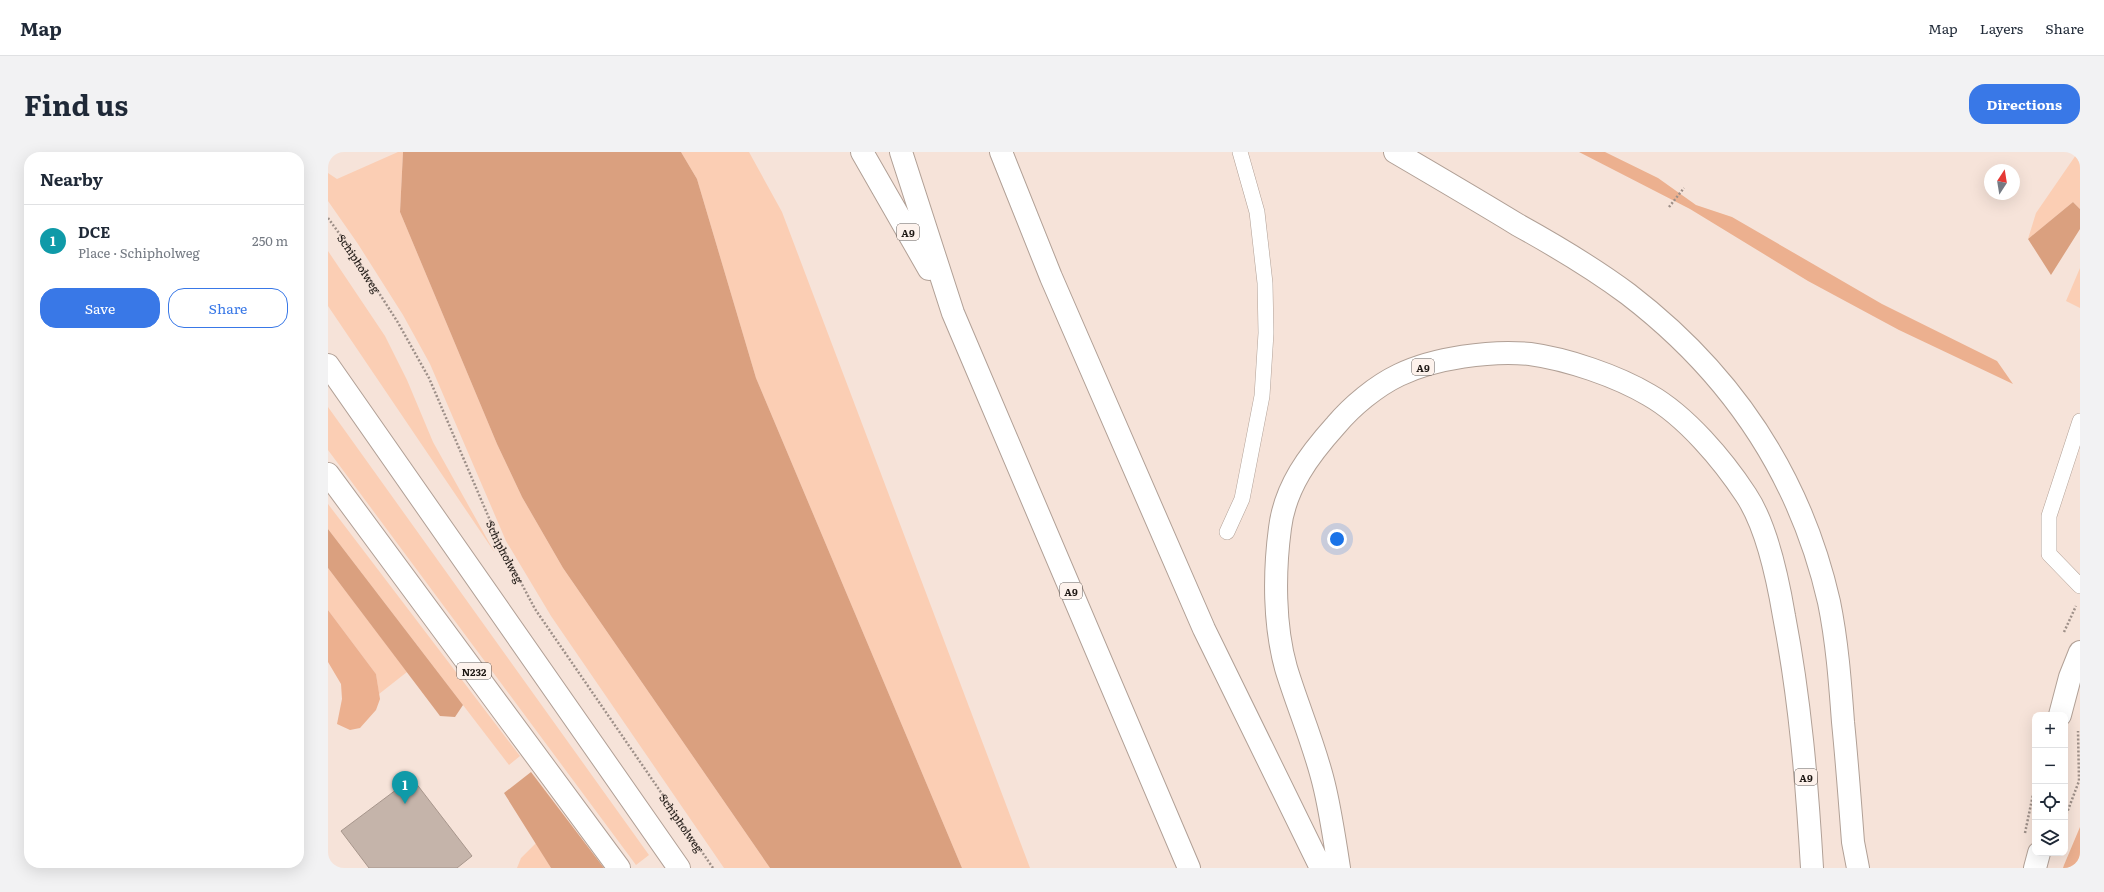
<!DOCTYPE html>
<meta charset="utf-8">
<style>
:root{--surface:#fff;--page:#f2f2f3;--text:#1f2937;--muted:#747a83;--line:#e0e1e3;--accent:#3978e7}
body{margin:0;font-family:Literata,serif;background:var(--page);color:var(--text)}
.controls{position:absolute;right:12px;bottom:12px;display:grid;overflow:hidden;border-radius:8px;box-shadow:0 4px 16px #0002}
.controls button{width:36px;height:36px;display:grid;place-items:center;padding:0;border:0;border-bottom:1px solid var(--line);background:var(--surface);color:var(--text);font:20px sans-serif}
.compass{position:absolute;left:1656px;top:12px;width:36px;height:36px;border-radius:50%;background:var(--surface);box-shadow:0 4px 16px #0002;rotate:12deg}
.you{position:absolute;left:1009px;top:387px;width:14px;height:14px;margin:-10px;border:3px solid #fff;border-radius:50%;background:#1a73e8;box-shadow:0 0 0 6px #1a73e833}
.badge{display:grid;place-items:center;width:26px;height:26px;border-radius:50%;background:var(--accent);color:#fff;font-size:13px;font-weight:700}
.pin{position:absolute;translate:-50% -33px;filter:drop-shadow(0 1px 2px #0008)}
.pin::after{content:'';position:absolute;top:21px;width:14px;height:12px;background:inherit;clip-path:polygon(0 0,100% 0,50% 100%)}
.list{margin:0;padding:0;list-style:none}
h2{display:flex;justify-content:space-between;align-items:center;height:52px;margin:0;padding:0 16px;font-size:17px}
h2 small{font-size:13px;font-weight:400;color:var(--muted)}
.list li{display:grid;grid-template-columns:26px 1fr auto;gap:12px;align-items:center;box-sizing:border-box;height:72px;padding:0 16px;border-top:1px solid var(--line)}
.list b{display:block;font-size:15px;white-space:nowrap}
.list p{margin:0;font-size:13px;white-space:nowrap;color:var(--muted)}
.list em{font-size:13px;font-style:normal;color:var(--muted)}
.actions{display:flex;gap:8px;padding:12px 16px}
.actions a{flex:1;padding:9px 0;border:1px solid var(--accent);border-radius:16px;text-align:center;font-size:14px;color:var(--accent)}
.actions .main{background:var(--accent);color:#fff}
.icon{flex:none;width:22px;height:22px;fill:none;stroke:currentColor;stroke-width:2;stroke-linecap:round;stroke-linejoin:round}
.map{position:relative;flex:none;width:1752px;height:716px;overflow:hidden;border-radius:16px}
header{display:flex;align-items:center;gap:24px;box-sizing:border-box;height:56px;padding:0 20px;background:var(--surface);border-bottom:1px solid var(--line)}
header strong{font-size:19px}
nav{display:flex;gap:22px;margin-inline-start:auto;font-size:14px}
.intro{display:flex;align-items:center;justify-content:space-between;box-sizing:border-box;height:96px;padding:0 24px}
h1{margin:0;font-size:28px}
.button{padding:10px 18px;border-radius:16px;background:var(--accent);color:#fff;font-size:14px;font-weight:700}
main{display:flex;gap:24px;padding:0 24px}
aside{flex:1;background:var(--surface);border-radius:16px;box-shadow:0 4px 16px #0002}
.map>svg:first-child{display:block}
.green{fill:#fbceb4}
.forest{fill:#daa07f}
.water{fill:#ecb08f}
.building{fill:#c5b4aa;stroke:#a7968c}
.lines{fill:none;stroke-linecap:round;stroke-linejoin:round}
.lane-casing{stroke:#b1a096;stroke-width:16}
.secondary-casing{stroke:#b1a096;stroke-width:24}
.primary-casing{stroke:#b1a096;stroke-width:24}
.highway-casing{stroke:#b1a096;stroke-width:24}
.path{stroke:#9d8f88;stroke-width:2.5;stroke-dasharray:2 2;stroke-linecap:butt}
.lane{stroke:#fff;stroke-width:15}
.secondary{stroke:#fff;stroke-width:22}
.primary{stroke:#fff;stroke-width:22}
.highway{stroke:#fff;stroke-width:22}
.labels{text-anchor:middle;dominant-baseline:central;stroke-width:3;stroke-linejoin:round;paint-order:stroke}
.shield{fill:#fdf2ec;stroke:#605954;stroke-width:1}
.shield-label{font-size:10px;font-weight:bold;fill:#1d1713}
.street-label{font-size:11px;fill:#1d1713;stroke:#fdf2ec}
</style>
<header>
<strong>Map</strong>
<nav><a>Map</a><a>Layers</a><a>Share</a></nav>
</header>
<div class="intro"><h1>Find us</h1><a class="button">Directions</a></div>
<main>
<aside>
<h2>Nearby<small></small></h2>
<ul class="list">
<li><span class="badge" style="background:#0f9aa8">1</span><div><b>DCE</b><p>Place · Schipholweg</p></div><em>250 m</em></li>
</ul>
<div class="actions"><a class="main">Save</a><a>Share</a></div>
</aside>
<div class="map">
<svg width="1752" height="716" viewBox="0 0 1752 716">
<rect width="100%" height="100%" fill="#f6e3d9"/>
<!-- green -->
<path class="green" d="M70 0H75L72 60 169 292 194 345 235 416 442 716H396L223 464 178 389 102 212 75 163 30 92 0 49V21L9 27Z
M353 0H421L454 60 702 716H634L428 226 369 27Z
M1750 0H1752V57L1745 50 1700 87 1708 61Z
M0 99 57 184 79 228 105 290 167 401 0 154Z
M1752 116V156L1738 149Z
M0 255 321 703 308 713 0 298Z
M0 352 192 604 181 613 0 377Z
M0 416 79 520 51 542 48 522 0 458Z
M208 691 223 716H189L193 706Z"/>
<!-- forest -->
<path class="forest" d="M75 0H353L369 27 428 226 634 716H442L235 416 194 345 169 292 72 60Z
M1745 50 1752 57V77L1723 123 1700 87Z
M0 377 135 553 127 565 112 564 0 416Z
M203 620 276 716H223L176 641Z"/>
<!-- water -->
<path class="water" d="M1251 0H1277L1330 26 1368 53 1404 65 1554 152 1669 209 1685 232 1571 178 1480 129 1362 57Z
M0 458 48 522 52 547 48 558 32 576 22 578 9 572 14 547 13 532 0 510Z
M1752 675V716H1735L1736 713Z"/>
<!-- building -->
<path class="building" d="M84 626 144 704 129 716H41L13 679Z"/>
<g class="lines">
<defs>
<path id="lane" d="M1752 269 1721 364V402L1752 434
M899 380 914 347 934 244 938 181 937 131 929 60 912 0"/>
<path id="secondary" d="M1732 563 1742 525 1752 500
M1707 716 1711 701"/>
<path id="primary" d="M0 213 351 716
M0 322 291 716"/>
<path id="highway" d="M534 0 601 117
M573 0 625 161 861 716
M673 0 723 125 876 477 993 716
M1067 0C1108 24 1149 48 1190 73 1228 94 1265 116 1300 142 1403 221 1472 323 1501 450 1509 489 1512 529 1515 570 1519 610 1522 650 1525 690L1530 716
M1011 716C1007 690 1003 663 997 637 988 596 970 556 958 516 946 473 946 421 952 376 957 335 981 303 1008 273 1024 254 1048 234 1071 223 1106 206 1163 198 1202 202 1239 207 1289 224 1321 243 1358 264 1395 308 1418 343 1438 373 1450 428 1456 464 1472 547 1479 631 1484 716"/>
</defs>
<!-- lane casing -->
<use href="#lane" class="lane-casing"/>
<!-- secondary casing -->
<use href="#secondary" class="secondary-casing"/>
<!-- primary casing -->
<use href="#primary" class="primary-casing"/>
<!-- highway casing -->
<use href="#highway" class="highway-casing"/>
<!-- path -->
<g class="path">
<path d="M1341 55 1356 36"/>
<path id="s1" d="M0 66 24 99 69 169 101 226 170 387 207 457 385 716"/>
<path d="M1736 480 1748 454"/>
<path d="M1737 666 1751 629 1750 579"/>
<path d="M1697 681 1707 633"/>
</g>
<!-- lane -->
<use href="#lane" class="lane"/>
<!-- secondary -->
<use href="#secondary" class="secondary"/>
<!-- primary -->
<use href="#primary" class="primary"/>
<!-- highway -->
<use href="#highway" class="highway"/>
</g>
<g class="labels">
<!-- shield labels -->
<g class="shield">
<rect x="569" y="72" width="22" height="16" rx="3"/>
<rect x="1084" y="207" width="22" height="16" rx="3"/>
<rect x="732" y="431" width="22" height="16" rx="3"/>
<rect x="129" y="511" width="34" height="16" rx="3"/>
<rect x="1467" y="617" width="22" height="16" rx="3"/>
</g>
<g class="shield-label">
<text x="580" y="80">A9</text>
<text x="1095" y="215">A9</text>
<text x="743" y="439">A9</text>
<text x="146" y="519">N232</text>
<text x="1478" y="625">A9</text>
</g>
<!-- street labels -->
<g class="street-label">
<text stroke="none"><textPath href="#s1" startOffset="55">Schipholweg</textPath></text>
<text stroke="none"><textPath href="#s1" startOffset="379">Schipholweg</textPath></text>
<text stroke="none"><textPath href="#s1" startOffset="703">Schipholweg</textPath></text>
</g>
</g>
</svg>
<div class="controls">
<button>+</button>
<button>−</button>
<button><svg class="icon" aria-label="locate" viewBox="0 0 24 24"><circle cx="12" cy="12" r="6"/><path d="M12 2v4M12 18v4M2 12h4M18 12h4"/></svg></button>
<button><svg class="icon" aria-label="layers" viewBox="0 0 24 24"><path d="M12 4l9 5-9 5-9-5zM3 14l9 5 9-5"/></svg></button>
</div>
<svg class="compass" viewBox="-18 -18 36 36"><path d="M0-13l5 13h-10z" fill="#e53935"/><path d="M0 13l5-13h-10z" fill="#747a83"/></svg>
<div class="you"></div>
<div class="pin badge" style="left:77px;top:652px;background:#0f9aa8">1</div>
</div>
</main>
